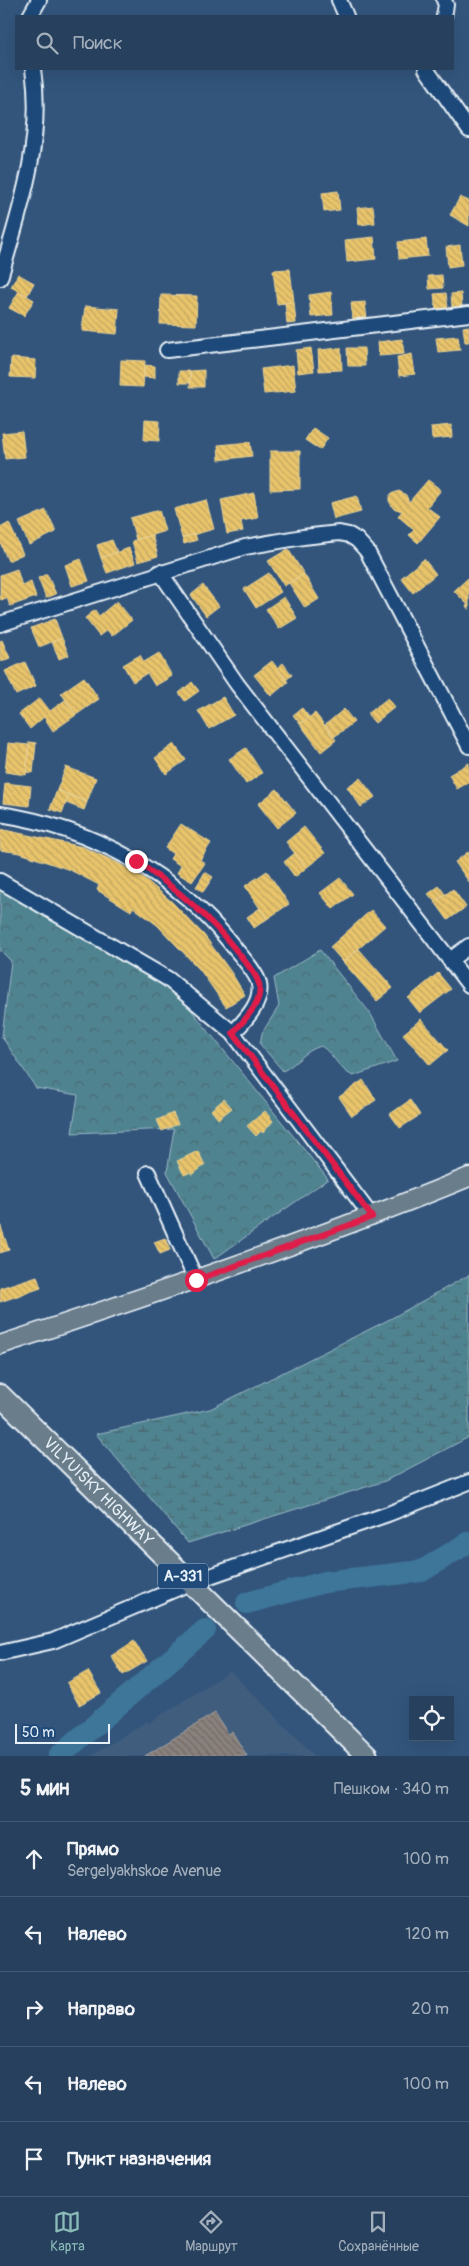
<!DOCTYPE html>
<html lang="ru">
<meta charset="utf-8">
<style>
:root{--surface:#26405d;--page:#324b66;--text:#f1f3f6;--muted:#a4afbc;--line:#425972;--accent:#8bbbb9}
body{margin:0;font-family:Pangolin,sans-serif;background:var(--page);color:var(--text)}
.controls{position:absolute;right:15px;bottom:15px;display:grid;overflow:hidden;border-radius:0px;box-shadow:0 5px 20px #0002}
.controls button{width:45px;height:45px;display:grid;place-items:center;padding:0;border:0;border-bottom:1px solid var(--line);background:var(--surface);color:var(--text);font:25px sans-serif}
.scale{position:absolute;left:15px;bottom:12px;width:95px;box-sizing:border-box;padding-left:5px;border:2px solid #e8f1f8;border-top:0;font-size:14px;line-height:18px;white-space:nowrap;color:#e8f1f8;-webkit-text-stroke:4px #1f4a7a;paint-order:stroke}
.stop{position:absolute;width:15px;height:15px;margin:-11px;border:4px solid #e11d48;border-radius:50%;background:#fff}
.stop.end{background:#e11d48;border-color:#fff;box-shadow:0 1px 5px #0008}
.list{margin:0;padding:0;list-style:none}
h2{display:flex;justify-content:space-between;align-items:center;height:65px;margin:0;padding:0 20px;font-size:21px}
h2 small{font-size:16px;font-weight:400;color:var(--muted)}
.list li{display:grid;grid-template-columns:32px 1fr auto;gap:15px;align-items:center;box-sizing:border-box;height:75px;padding:0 20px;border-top:1px solid var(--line)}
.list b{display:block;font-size:19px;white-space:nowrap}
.list p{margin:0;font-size:16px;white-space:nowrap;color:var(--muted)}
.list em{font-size:16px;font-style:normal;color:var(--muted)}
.icon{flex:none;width:28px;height:28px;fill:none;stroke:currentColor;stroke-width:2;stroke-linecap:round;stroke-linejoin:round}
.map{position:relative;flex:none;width:469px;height:1756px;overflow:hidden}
.search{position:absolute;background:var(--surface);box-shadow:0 5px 20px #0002;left:15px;right:15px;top:15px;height:55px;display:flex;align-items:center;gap:12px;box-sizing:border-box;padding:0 18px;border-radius:0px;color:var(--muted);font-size:19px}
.sheet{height:440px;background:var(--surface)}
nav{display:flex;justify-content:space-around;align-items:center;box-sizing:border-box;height:70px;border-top:1px solid var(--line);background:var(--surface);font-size:14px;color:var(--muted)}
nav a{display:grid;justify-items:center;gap:2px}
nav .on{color:var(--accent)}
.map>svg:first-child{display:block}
.built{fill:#415d7e}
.forest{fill:url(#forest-crowns);stroke:#9cbac4}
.wetland{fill:url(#wetland-marsh);stroke:#9cbac4}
.homes{fill:url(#homes-back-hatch);stroke:#e9d295}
.industry{fill:url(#industry-back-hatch);stroke:#a6a3a1}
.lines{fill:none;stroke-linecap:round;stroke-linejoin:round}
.river{stroke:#3e7699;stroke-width:22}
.minor-casing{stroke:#e8f1f8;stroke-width:18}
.major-casing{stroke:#e8f1f8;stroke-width:21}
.highway-casing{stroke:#e8f1f8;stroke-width:24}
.minor{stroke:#1f4a7a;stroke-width:14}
.major{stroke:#6b7d8b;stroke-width:18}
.highway{stroke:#6b7d8b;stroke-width:20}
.route{stroke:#e11d48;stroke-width:6}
.labels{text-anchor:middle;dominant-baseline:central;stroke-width:5;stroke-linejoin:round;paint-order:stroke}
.shield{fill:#1f4a7a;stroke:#acbfd2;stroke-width:1}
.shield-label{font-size:15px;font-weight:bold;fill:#e8f1f8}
.street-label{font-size:16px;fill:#e8f1f8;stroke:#1f4a7a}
</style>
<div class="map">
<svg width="469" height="1756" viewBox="0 0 469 1756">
<defs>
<pattern id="forest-crowns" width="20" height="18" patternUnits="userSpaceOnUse" patternTransform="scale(1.25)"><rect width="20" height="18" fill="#4f8390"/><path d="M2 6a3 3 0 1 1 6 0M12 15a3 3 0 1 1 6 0" fill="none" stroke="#4b6b74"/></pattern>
<pattern id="wetland-marsh" width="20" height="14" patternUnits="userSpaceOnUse" patternTransform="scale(1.25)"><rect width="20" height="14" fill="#4f8390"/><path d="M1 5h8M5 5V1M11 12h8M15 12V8" fill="none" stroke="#4b6b74"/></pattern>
<pattern id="homes-back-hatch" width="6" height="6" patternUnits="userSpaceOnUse" patternTransform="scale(1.25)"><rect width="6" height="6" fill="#e9c46a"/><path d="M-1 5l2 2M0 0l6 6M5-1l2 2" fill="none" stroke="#c0a562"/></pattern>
<pattern id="industry-back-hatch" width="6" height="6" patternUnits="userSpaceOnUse" patternTransform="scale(1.25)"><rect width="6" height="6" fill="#8a817c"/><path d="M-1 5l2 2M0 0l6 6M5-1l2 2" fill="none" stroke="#6f6a68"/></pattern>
</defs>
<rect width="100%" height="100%" fill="#33557c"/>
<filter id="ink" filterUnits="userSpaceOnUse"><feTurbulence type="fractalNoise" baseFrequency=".02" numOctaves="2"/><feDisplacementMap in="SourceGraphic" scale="10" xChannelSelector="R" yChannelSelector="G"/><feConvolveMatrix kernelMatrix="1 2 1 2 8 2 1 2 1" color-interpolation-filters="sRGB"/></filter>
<g filter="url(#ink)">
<!-- built -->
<path class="built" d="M230 1671 315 1756H91L147 1721 149 1723Z"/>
<!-- forest -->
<path class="forest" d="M0 889 179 995 328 1179 214 1259 167 1172 174 1129 72 1133 78 1095 36 1088 2 1037 11 961 0 950Z
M320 950 370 1013 397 1061 353 1076C338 1069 335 1055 321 1046 304 1051 298 1063 283 1071L260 1044 262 1033 279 1006 274 978Z"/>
<!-- wetland -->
<path class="wetland" d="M469 1275V1437L385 1481 188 1543 96 1434 210 1409 392 1318Z"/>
<!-- homes -->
<path class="homes" d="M338 191 340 210 324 212 322 193Z
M460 197 469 201V226L450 215Z
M373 206 375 223 359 225 357 208Z
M374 237 376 259 347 262 345 240Z
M426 239 428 256 399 259 398 242Z
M460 245 462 265 448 267 446 247Z
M290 269 294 302 277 304 273 270Z
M18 274 34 283 27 296 11 287Z
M442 275 443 288 429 289 428 276Z
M19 291 34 300 24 316 9 308Z
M331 292 333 315 311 317 309 295Z
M446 293 448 308 436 310 434 294Z
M461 293 462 306 452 307 451 294Z
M161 295 197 296 196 325 160 324Z
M294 302 296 323 287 324 285 303Z
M365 302 367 319 353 320 351 303Z
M85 306 119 309 117 334 82 331Z
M469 326V342H465L463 327Z
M458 336 460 350 438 352 436 338Z
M402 339 404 354 379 356 378 342Z
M311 348 314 371 298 373 296 350Z
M341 348 342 370 319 371 318 350Z
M347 348H364L365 366H348Z
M412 354 415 374 399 376 397 357Z
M11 358 36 360 35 378 10 377Z
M121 360 145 361 143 387 120 386Z
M144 365 155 366V378L144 377Z
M293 365 296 391 264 394 261 369Z
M204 370V387H190V371Z
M179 371H190V383H179Z
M145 420 160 421 159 441 144 440Z
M451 425 452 437 432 439 431 427Z
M313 428 328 438 320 450 305 440Z
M22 431 25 457 5 459 2 433Z
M250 442 252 456 219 460 218 445Z
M270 451H300V489L270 490Z
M428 480 441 490 427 507 440 517 418 543 409 535 414 530 398 516 402 511 393 508 389 501V497L391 494 399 491 406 495 409 502Z
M254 493 258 518 241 521 243 531 227 534 221 500Z
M357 496 361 512 334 519 330 503Z
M206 500 214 529 182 538 174 509Z
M46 510 56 532 29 545 19 522Z
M159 510 165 531 136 540 130 518Z
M9 523 23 554 8 561 0 542V528Z
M195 534 197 540 184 544 182 538Z
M152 535 158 556 138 562 132 541Z
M112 540 117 552 101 558 97 545Z
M129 548 135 563 107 573 101 558Z
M288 549 304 574 284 586 268 561Z
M81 559 89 581 72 586 65 565Z
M424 559 436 574 413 593 401 578Z
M17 569 22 586 31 582 36 597 10 606 7 598 1 600 0 598V575Z
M269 573 281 592 256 608 244 589Z
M47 574 56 594 46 598 38 578Z
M304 574 319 599 305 608 289 583Z
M468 578 469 579V610L466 606 468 605 454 591Z
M203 585 219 606 206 616 191 595Z
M284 597 297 618 279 629 266 609Z
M117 601 132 620 112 636 107 630 99 636 85 618 95 610 99 616Z
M55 619 62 638 39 647 31 628Z
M62 638 69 655 59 659 52 642Z
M2 640 10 658 0 662V641Z
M159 653 172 676 155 686 147 673 133 682 123 665 140 655 144 662Z
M272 661 288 682 271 696 254 675Z
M25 662 36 686 16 695 5 671Z
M283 663 292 675 286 680 277 668Z
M84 677 99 699 76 715 61 693Z
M192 682 199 691 185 701 179 693Z
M223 697 234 715 209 729 198 711Z
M40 698 50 711 65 700 76 715 53 731 44 717 30 729 19 714Z
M388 698 395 707 375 723 367 714Z
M302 708 309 717 300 724 293 715Z
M344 709 354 722 334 737 325 725Z
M315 713 336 740 321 752 300 724Z
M29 742 36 743 33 773 26 772Z
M8 743 29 745 26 775 5 772Z
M174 744 186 760 166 774 155 758Z
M246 748 262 773 246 784 229 759Z
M469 763V782L457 789 449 775Z
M66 767 96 778 87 802 57 790Z
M360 778 375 797 361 807 347 787Z
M5 783 31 786 29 806 3 803Z
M277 789 296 813 277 828 258 804Z
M57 790 69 795 62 813 50 809Z
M69 795 87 802 84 810 66 803Z
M181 824 211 843 200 860 205 863 192 882 177 873 181 866 170 859 173 854 165 848Z
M304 827 325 853 306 868 286 842Z
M0 829 83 847 118 863 145 879 172 902 204 935 231 972 245 995 226 1007 200 970 157 925 133 907 131 911 97 890 99 885 70 870 20 853 0 850Z
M468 852 469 853V882L455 862Z
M295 853 306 868 295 877 284 862Z
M267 871 289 904 267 919 245 886Z
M205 872 213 877 203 892 196 887Z
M340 878 353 894 333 909 320 893Z
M439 886 445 894 435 902 428 894Z
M453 889 466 907 448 920 435 902Z
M260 908 267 919 254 928 247 917Z
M371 910 385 926 343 962 330 947Z
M359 949 393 988 377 1001 343 962Z
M438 973 451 989 420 1013 408 998Z
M421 1019 448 1050 430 1065 403 1034Z
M363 1080 376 1100 352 1116 339 1097Z
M224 1099 232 1108 218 1119 211 1110Z
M410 1100 420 1115 400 1128 390 1114Z
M265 1111 273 1121 263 1133 261 1131 256 1136 247 1126Z
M173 1113 178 1124 162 1131 157 1120Z
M198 1151 205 1165 192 1175 191 1172 184 1175 177 1161Z
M0 1224 9 1250 0 1253Z
M165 1238 170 1250 160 1254 154 1242Z
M37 1276 41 1288 0 1302V1288Z
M134 1641 147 1661 123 1675 111 1656Z
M88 1671 101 1693 79 1705 67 1683Z"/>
<!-- industry -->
<path class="industry" d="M215 1713 228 1734 232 1732 247 1756H145Z"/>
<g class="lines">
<!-- river -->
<path class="river" d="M247 1603 325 1582 422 1571 469 1542
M59 1756 205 1630"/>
<defs>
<path id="minor" d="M339 0 346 16
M444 0 446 5 444 16
M30 16 39 0
M426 69 469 130
M0 278C20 210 44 141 33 69
M167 350 469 314
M160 572 237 684 469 985
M0 624 245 547 303 537 339 533 349 535 357 540 367 551 469 746
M0 814C91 828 176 873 233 946 240 955 257 973 259 984 263 1003 244 1021 233 1033
M0 881 168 979 233 1033 372 1217
M450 960 469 946
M148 1173 196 1280
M0 1653 53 1641 190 1583 388 1514 469 1482"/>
<path id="major" d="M0 1345C158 1293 315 1240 469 1177"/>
<g id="highway">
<path id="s1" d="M0 1395 367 1756"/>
</g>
</defs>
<!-- minor casing -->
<use href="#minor" class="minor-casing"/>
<!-- major casing -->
<use href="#major" class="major-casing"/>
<!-- highway casing -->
<use href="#highway" class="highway-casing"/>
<!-- minor -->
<use href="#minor" class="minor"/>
<!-- major -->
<use href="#major" class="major"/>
<!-- highway -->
<use href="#highway" class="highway"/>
</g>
</g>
<g class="lines" filter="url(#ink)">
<!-- route -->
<path class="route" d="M136 861C178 890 208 915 240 955 246 963 257 975 259 984 263 1003 244 1020 233 1033L372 1217 196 1280"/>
</g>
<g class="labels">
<!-- shield labels -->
<rect class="shield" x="158" y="1563.5" width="50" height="25" rx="4"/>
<g class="shield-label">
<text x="183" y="1576">А-331</text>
</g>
<!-- street labels -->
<g class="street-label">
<text stroke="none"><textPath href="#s1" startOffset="138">VILYUISKY HIGHWAY</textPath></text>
</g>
</g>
</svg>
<div class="controls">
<button><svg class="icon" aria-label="locate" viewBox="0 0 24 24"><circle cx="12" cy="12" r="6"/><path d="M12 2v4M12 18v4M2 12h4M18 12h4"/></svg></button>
</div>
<div class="scale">50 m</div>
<div class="stop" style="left:196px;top:1280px"></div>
<div class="stop end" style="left:136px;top:861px"></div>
<div class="search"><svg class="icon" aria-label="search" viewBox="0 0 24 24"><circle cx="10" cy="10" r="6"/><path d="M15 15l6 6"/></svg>Поиск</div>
</div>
<section class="sheet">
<h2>5 мин<small>Пешком · 340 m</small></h2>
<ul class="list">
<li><svg class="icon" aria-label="ahead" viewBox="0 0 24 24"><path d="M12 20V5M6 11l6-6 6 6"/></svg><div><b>Прямо</b><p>Sergelyakhskoe Avenue</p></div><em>100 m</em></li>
<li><svg class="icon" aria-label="left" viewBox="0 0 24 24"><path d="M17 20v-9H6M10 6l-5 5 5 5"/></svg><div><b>Налево</b></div><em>120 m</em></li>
<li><svg class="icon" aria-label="right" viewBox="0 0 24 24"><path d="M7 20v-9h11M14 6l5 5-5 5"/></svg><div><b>Направо</b></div><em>20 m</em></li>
<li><svg class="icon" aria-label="left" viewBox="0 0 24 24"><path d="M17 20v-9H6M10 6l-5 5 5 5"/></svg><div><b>Налево</b></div><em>100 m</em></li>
<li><svg class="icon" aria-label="arrive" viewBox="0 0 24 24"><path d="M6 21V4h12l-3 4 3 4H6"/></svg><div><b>Пункт назначения</b></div></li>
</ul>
</section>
<nav>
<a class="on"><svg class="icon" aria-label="map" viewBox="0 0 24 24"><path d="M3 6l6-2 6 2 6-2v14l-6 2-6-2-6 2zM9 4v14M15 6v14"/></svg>Карта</a>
<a><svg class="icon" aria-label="directions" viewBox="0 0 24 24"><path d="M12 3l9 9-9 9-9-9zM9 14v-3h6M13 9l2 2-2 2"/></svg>Маршрут</a>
<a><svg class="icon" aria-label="saved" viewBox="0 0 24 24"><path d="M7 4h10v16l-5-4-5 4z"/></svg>Сохранённые</a>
</nav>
